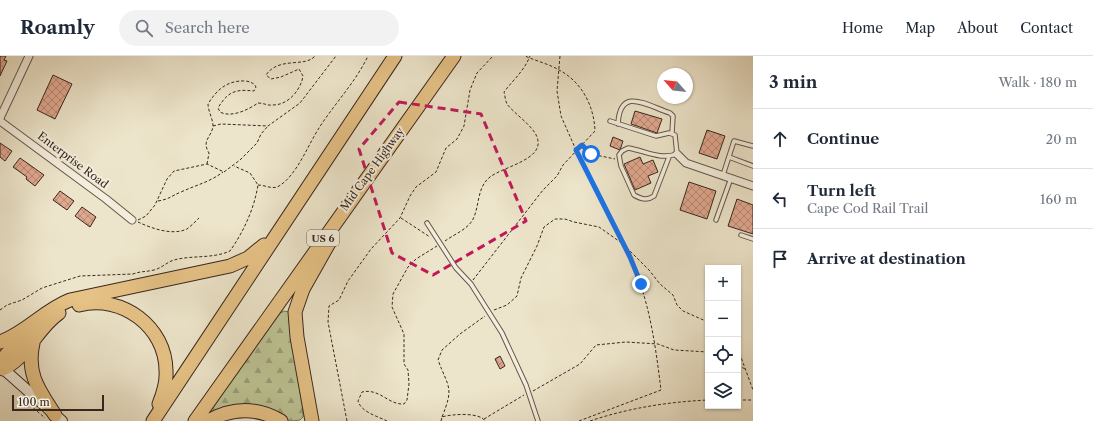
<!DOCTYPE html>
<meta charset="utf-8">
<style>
:root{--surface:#fff;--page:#f2f2f3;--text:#1f2937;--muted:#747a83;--line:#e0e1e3}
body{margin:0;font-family:"Libre Caslon Text",serif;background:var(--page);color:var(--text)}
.controls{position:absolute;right:12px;bottom:12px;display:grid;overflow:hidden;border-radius:0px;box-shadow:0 1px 3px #0004}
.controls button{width:36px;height:36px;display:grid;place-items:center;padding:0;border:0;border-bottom:1px solid var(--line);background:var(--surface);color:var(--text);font:20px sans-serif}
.compass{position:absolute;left:657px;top:12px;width:36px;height:36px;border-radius:50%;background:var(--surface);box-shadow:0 1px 3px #0004;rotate:297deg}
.scale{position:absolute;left:12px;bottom:10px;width:92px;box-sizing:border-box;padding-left:4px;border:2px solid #38271e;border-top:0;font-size:11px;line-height:14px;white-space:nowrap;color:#38271e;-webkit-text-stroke:3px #f3eedd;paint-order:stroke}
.stop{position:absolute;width:12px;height:12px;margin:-9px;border:3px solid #1a73e8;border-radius:50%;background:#fff}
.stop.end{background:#1a73e8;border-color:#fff;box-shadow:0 1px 4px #0008}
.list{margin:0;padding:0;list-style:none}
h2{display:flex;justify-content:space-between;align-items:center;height:52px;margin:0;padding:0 16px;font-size:17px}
h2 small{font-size:13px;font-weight:400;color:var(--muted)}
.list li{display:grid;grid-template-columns:26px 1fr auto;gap:12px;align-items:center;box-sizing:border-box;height:60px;padding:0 16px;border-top:1px solid var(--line)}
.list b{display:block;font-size:15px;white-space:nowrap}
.list p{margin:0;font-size:13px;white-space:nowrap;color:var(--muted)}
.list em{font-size:13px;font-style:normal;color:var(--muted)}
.icon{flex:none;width:22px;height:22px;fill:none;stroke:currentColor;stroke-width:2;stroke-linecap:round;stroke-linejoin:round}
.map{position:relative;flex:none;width:753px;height:365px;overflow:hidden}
header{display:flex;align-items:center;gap:24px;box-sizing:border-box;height:56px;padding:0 20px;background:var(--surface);border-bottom:1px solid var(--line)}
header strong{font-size:19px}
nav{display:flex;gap:22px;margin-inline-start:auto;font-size:14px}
.search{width:280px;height:36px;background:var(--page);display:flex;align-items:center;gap:10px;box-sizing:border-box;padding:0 14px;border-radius:22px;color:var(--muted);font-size:15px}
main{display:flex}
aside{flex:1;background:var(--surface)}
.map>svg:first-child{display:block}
.forest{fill:url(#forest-firs);stroke:#7a7559}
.building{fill:url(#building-cross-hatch);stroke:#38271e}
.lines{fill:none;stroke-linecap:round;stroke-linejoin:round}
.lane-casing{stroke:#655649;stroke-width:5.5}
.street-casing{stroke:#655649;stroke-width:9}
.secondary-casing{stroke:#38271e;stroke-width:12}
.highway-casing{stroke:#38271e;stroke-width:15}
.path{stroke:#38271e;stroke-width:1;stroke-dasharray:3 2;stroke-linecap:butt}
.lane{stroke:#f3eedd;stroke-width:3.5}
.street{stroke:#f3eedd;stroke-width:7}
.secondary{stroke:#f3eedd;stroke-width:10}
.highway{stroke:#e6c286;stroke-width:13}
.route{stroke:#1a73e8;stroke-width:5}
.marked{fill:none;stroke:#c2185b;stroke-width:3;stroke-dasharray:8 5;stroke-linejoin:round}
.labels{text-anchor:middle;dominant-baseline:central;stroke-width:4;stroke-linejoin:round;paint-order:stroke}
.shield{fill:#f3eedd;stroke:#706357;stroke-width:1}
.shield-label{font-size:10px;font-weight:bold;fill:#38271e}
.street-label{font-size:11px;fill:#38271e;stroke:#f3eedd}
</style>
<header>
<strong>Roamly</strong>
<div class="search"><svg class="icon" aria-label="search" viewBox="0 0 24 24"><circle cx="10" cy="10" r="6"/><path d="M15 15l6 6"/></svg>Search here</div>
<nav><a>Home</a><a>Map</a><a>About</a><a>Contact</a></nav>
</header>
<main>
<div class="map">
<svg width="753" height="365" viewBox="0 0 753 365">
<defs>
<pattern id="forest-firs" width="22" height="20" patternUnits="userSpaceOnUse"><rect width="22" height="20" fill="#bdc394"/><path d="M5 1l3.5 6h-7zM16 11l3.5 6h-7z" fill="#9b9e78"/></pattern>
<pattern id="building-cross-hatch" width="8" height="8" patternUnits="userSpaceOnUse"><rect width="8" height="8" fill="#e0a78f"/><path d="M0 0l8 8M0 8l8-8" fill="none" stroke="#b78874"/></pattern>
</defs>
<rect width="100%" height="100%" fill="#ede5cb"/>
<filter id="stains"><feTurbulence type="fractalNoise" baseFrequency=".005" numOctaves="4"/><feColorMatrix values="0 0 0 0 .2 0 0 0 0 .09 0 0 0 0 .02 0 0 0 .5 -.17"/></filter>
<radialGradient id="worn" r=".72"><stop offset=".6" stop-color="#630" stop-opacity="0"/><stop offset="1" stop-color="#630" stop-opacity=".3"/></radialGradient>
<!-- forest -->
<path class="forest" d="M283 255 290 256 303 349V361L300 364 292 365 212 357 210 356 216 346 278 259Z"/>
<!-- building -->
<path class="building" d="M0 0H6L4 4 7 5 0 20Z
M53 19 72 28 55 63 37 54Z
M635 55 662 63 657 77 631 68Z
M707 74 725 80 717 103 699 97Z
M613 81 623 85 620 94 610 90Z
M0 87 12 95 5 105 0 101Z
M640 101 643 108 653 104 658 116 648 120 651 127 635 134 624 108Z
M20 102 44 119 35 130 26 123 27 121 13 111Z
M689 126 716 135 707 163 680 154Z
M60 135 74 145 67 154 53 144Z
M737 143 753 149V178L728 170Z
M82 151 96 161 90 171 75 160Z
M500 300 505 310 500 313 495 303Z"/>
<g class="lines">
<defs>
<path id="lane" d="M610 65 656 80 669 77 675 79 677 98C659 104 646 95 628 92L622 95 619 99 621 110 634 139C641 143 647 145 654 140L669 101
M618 68C620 30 646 49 670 57L673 60 672 77
M729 101 753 110
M723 119 734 85 753 90
M716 164 731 122
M427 167 456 212 471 228 502 277 526 329 538 365
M741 179 753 183"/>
<path id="street" d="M0 62 29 0
M0 65 106 143 132 164
M677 98 686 107 753 130"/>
<path id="secondary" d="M0 310 62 365"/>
<path id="highway" d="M79 249C122 238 166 271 166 315 167 327 163 338 159 348
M0 286C26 277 44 254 70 244L230 210 248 202 264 189
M33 287C26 318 39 334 55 359
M0 306 27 275
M3 313C29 300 36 273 59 257
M153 365 395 0
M195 365 454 0
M208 365C233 351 257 351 281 365
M312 365 297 281 295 256 303 233 329 187"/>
</defs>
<!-- lane casing -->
<use href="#lane" class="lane-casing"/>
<!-- street casing -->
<use href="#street" class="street-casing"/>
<!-- secondary casing -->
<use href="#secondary" class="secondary-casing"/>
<!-- highway casing -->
<use href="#highway" class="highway-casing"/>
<!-- path -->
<path class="path" d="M560 0 557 35 561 60 576 94 622 187
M213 70 221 68 268 70 300 47 336 0
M583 89 591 98 615 103
M207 108 209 97C201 84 212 81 213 70 213 63 208 55 208 48 217 33 228 24 246 25 251 26 254 27 256 31L254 35C236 33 228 35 218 52L220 56C231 62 248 54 258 47 264 47 268 50 273 49 289 49 301 33 303 20L299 13 281 21 271 23 266 19C279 0 305 12 315 0
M258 129C265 129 273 134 279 130 297 119 308 89 319 72 335 47 355 27 368 0
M158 145C170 143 171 140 181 136 196 129 210 126 223 116
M401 162 430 181
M138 164 146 160 155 149 167 123 174 115 207 108 224 116 240 104 257 87 261 78 268 70
M138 166C151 172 172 180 187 173 191 170 195 166 199 162
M445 185C453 179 466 174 472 165 480 152 476 132 490 121 503 111 541 104 538 85 537 72 514 58 507 48 505 44 505 39 504 36 514 23 524 15 530 0
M473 224 543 134 557 120 563 109 595 75C594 50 582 26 559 14 549 8 536 5 525 0
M0 254 7 249 22 244 42 232 80 220 133 218C141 215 146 216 154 214 162 212 167 206 174 204 192 199 212 203 230 195 244 175 254 153 258 129L250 117 234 110
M494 254 507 249 517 240 521 222 537 190 544 171 555 163H565L574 166 599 171 623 188 649 214 660 228 673 239 677 249 683 255 708 266
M738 293 753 334
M738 309 745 313
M533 335 580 308 596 289 626 286 658 288 674 294 708 296
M22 342 45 362
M738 344H753
M442 361C454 331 449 333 438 304L442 294 460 278 485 260
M484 363 524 339
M347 365 328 266 329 250 339 244 348 225 371 193 400 162 410 140 416 131 436 116 446 92 457 83 464 70 470 34 477 17 493 0
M387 365C377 360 361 356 358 345L362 336C380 332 388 349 404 348L407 344 409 328 408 314 404 308V278L392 251 393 238 408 211 416 203 437 190
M441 365 442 361C451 358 480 356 485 365
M579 365 661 334C655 285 648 234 624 190
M590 365C629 352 667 346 708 344"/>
<!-- lane -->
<use href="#lane" class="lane"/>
<!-- street -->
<use href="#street" class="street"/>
<!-- secondary -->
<use href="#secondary" class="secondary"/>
<!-- highway -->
<use href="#highway" class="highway"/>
</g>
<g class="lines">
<!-- route -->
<path class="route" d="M591 98 582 89 576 94 630 201 641 228"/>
</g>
<!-- marked area -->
<path class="marked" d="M399 46 481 58 526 165 433 219 392 197 359 93Z"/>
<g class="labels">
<!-- shield labels -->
<rect class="shield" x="307" y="174" width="32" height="16" rx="3"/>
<g class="shield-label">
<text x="323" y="182">US 6</text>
</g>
<!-- street labels -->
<g class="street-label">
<text transform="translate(73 104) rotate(37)">Enterprise Road</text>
<text transform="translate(372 113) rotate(-54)">Mid Cape Highway</text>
</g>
</g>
<rect width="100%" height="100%" filter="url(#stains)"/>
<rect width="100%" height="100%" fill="url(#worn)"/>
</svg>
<div class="controls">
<button>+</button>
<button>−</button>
<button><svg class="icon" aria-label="locate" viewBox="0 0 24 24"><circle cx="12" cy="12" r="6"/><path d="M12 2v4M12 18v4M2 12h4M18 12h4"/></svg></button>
<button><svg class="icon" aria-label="layers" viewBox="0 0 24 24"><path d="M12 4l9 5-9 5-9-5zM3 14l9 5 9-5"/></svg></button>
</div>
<svg class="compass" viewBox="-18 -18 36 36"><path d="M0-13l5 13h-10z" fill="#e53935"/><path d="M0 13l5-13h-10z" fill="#747a83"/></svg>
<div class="scale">100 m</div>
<div class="stop" style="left:591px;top:98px"></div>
<div class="stop end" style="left:641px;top:228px"></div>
</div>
<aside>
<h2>3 min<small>Walk · 180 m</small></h2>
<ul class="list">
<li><svg class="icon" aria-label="ahead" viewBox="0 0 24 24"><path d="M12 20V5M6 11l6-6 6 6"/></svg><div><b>Continue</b></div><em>20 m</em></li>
<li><svg class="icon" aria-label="left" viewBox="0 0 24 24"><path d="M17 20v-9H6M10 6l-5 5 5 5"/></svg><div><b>Turn left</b><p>Cape Cod Rail Trail</p></div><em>160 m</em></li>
<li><svg class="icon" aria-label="arrive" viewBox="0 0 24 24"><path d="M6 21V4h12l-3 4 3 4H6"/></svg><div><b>Arrive at destination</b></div></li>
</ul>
</aside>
</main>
